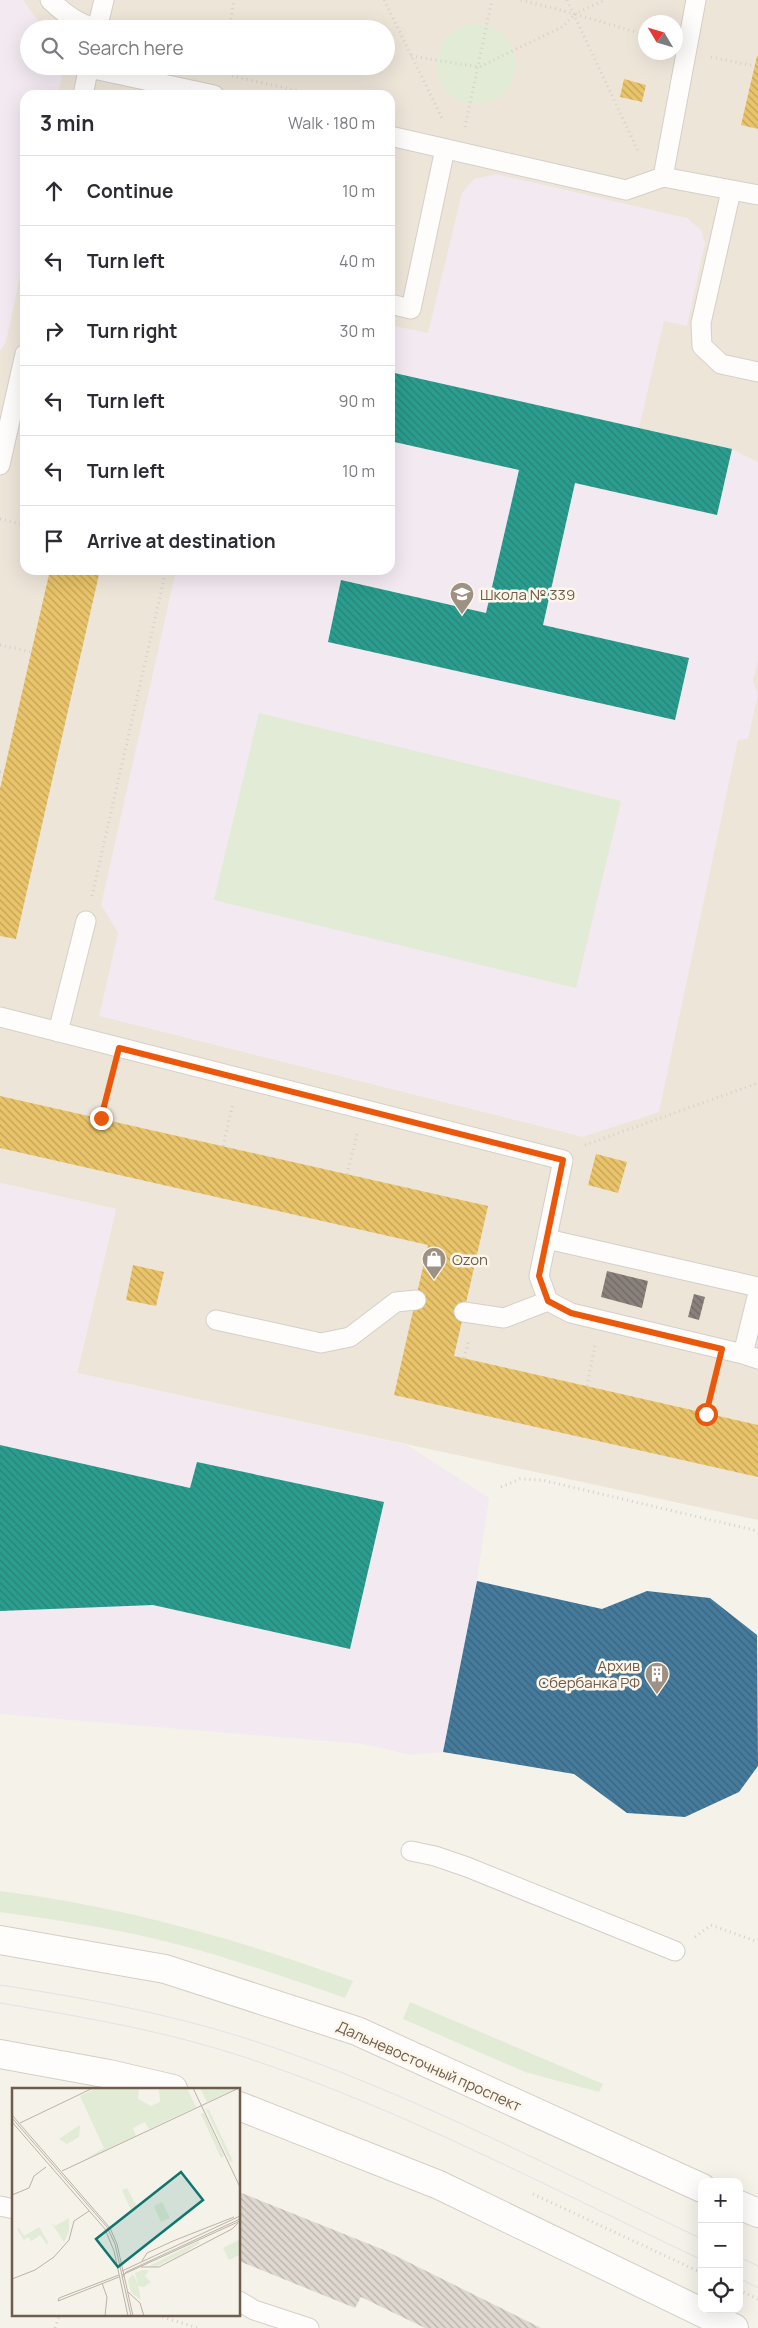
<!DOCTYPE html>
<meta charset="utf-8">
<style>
:root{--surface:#fff;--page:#f2f2f3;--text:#2b2b33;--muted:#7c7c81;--line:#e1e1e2}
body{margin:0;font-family:Manrope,sans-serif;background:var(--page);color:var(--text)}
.controls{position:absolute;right:15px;bottom:15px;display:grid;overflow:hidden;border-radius:10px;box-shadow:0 5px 20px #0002}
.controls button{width:45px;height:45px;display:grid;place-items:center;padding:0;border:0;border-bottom:1px solid var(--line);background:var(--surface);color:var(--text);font:25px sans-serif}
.compass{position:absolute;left:638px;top:15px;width:45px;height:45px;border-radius:50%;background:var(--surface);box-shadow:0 5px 20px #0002;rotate:308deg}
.stop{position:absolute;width:15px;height:15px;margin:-11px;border:4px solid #ea580c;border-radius:50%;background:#fff}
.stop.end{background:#ea580c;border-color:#fff;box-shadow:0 1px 5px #0008}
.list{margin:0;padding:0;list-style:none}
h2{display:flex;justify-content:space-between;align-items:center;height:65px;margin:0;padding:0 20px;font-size:21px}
h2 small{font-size:16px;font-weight:400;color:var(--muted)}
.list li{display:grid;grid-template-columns:32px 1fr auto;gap:15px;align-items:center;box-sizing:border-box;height:70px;padding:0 20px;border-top:1px solid var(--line)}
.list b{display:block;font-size:19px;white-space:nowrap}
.list em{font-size:16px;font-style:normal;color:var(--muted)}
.icon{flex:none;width:28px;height:28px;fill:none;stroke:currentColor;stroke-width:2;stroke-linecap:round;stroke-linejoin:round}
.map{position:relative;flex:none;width:758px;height:2328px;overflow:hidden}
.search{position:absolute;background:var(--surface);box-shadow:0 5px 20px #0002;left:20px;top:20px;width:375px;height:55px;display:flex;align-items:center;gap:12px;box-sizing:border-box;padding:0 18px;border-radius:28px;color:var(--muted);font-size:19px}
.panel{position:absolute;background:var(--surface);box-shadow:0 5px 20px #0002;left:20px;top:90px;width:375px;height:485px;border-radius:15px}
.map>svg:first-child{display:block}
.residential{fill:#ede5d8;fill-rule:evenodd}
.education{fill:#f2e9f1}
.green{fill:#e1ebd6}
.homes{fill:url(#homes-back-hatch)}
.schools{fill:url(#schools-back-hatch)}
.public{fill:url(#public-back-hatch)}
.industry{fill:url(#industry-back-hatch)}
.building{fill:url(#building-back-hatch)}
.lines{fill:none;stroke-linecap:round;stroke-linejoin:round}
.service-casing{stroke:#d4cfc8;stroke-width:21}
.secondary-casing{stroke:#d4cec6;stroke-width:30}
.path{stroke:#d7d0cb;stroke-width:3;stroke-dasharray:1 4;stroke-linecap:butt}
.service{stroke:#fefdfc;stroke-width:19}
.secondary{stroke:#fefdfc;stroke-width:28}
.tram{stroke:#e4e2e4;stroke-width:1}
.route{stroke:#ea580c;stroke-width:6}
.labels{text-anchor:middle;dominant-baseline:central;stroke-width:5;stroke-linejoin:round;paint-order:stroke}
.poi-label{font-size:15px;fill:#705c4d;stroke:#fdf7eb;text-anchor:start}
.street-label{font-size:15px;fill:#705c4d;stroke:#fdf7eb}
.inset-road{fill:none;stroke:#bcb2a6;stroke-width:1}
.view{fill:#0f766e;fill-opacity:0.15;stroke:#0f766e;stroke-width:2.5}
.inset-edge{fill:none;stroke:#705c4d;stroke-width:2.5}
</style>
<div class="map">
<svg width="758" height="2328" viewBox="0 0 758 2328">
<defs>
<pattern id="homes-back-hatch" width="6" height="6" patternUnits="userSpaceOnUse" patternTransform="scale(1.25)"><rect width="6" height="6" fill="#e9c46a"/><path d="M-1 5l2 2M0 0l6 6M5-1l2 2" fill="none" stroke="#c1a259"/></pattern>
<pattern id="schools-back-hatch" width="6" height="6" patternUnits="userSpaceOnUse" patternTransform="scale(1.25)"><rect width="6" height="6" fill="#2a9d8f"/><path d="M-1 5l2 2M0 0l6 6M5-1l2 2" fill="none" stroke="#288377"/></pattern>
<pattern id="public-back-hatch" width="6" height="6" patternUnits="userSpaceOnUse" patternTransform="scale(1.25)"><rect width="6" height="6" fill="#457b9d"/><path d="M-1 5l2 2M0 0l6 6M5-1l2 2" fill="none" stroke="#3c637c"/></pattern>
<pattern id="industry-back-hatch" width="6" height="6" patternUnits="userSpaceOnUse" patternTransform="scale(1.25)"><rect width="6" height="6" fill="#8a817c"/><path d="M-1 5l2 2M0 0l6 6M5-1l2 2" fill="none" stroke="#706863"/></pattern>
<pattern id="building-back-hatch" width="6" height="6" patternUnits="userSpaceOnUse" patternTransform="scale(1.25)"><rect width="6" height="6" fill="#ded8d0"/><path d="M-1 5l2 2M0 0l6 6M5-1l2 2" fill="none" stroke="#b8b2ab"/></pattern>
</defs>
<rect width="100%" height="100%" fill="#f5f2ea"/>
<!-- residential -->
<path class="residential" d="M0 0H758V1520L77 1373 116 1209 0 1183ZM646 22H676V52H646ZM29 29H386V66H29ZM25 95H390V570H25Z"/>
<!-- education -->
<path class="education" d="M0 0H23L44 29H29V66H64L58 95H25V253L6 342 0 351Z
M496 174 687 218 701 230 705 243 687 326 664 321 639 428 732 449 758 462V660L753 680 758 695 748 739 738 740 659 1112 583 1137 99 1016 118 933 101 905 176 570H390V325L428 333 462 193 474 179Z
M0 1183 116 1209 77 1373 407 1445 489 1498 477 1581 443 1752 412 1755 363 1744 0 1714Z"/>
<!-- green -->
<path class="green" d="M436 64a40 40 0 1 1 80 0a40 40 0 1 1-80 0Z
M259 713 621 801 576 988 214 900Z
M0 1891C121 1906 238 1939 353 1981L345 1998C287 1978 228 1957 168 1942 113 1928 56 1920 0 1912Z
M410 2002 603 2084 599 2092 525 2072 403 2019Z"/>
<!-- homes -->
<path class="homes" d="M757 56H758V129L741 125Z
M624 79 646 85 642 102 620 97Z
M50 570H100L16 939 0 936V789Z
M0 1096 488 1206 454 1356 758 1425V1477L394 1395 428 1245 0 1148Z
M596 1154 627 1162 618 1193 588 1185Z
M133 1265 164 1272 156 1306 126 1300Z"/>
<!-- schools -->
<path class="schools" d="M390 372 732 449 717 515 575 483 543 625 689 658 675 720 328 642 341 580 486 613 519 470 390 441Z
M0 1445 190 1488 197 1462 384 1502 350 1649 153 1605 0 1611Z"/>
<!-- public -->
<path class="public" d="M477 1581 602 1609 647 1591 710 1598 757 1635 758 1766 739 1792 685 1817 627 1813 574 1774 443 1752Z"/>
<!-- industry -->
<path class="industry" d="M607 1271 648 1281 642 1308 601 1297Z
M694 1294 705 1297 699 1320 688 1317Z"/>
<!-- building -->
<path class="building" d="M239 2192 384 2250 541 2328H425L361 2297 355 2308 239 2261Z"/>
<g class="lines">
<defs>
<path id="service" d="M50 0C65 14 77 23 97 29
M97 29 104 0
M89 68 214 95
M83 95 89 66
M390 136 626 190 663 177 758 195
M663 177 696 0
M731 191 701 323 702 346 721 364 758 372
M390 304 411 309 445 149
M0 465 25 354
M0 1017 563 1160 539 1276 548 1301 571 1313 743 1354 758 1359
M58 1032 86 921
M547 1239 758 1287
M464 1312 504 1318 548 1301
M216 1320 321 1343 350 1337 396 1302 416 1300
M743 1354 758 1293
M411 1851 435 1856 467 1867 675 1951
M0 2206 14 2209
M239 2301 254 2310 309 2328"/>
<path id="secondary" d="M0 1940 165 1969 357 2031 702 2188
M0 2054 109 2074 173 2089
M239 2106 439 2185 734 2328
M739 2205 758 2213"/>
</defs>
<!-- service casing -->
<use href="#service" class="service-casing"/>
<!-- secondary casing -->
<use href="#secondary" class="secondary-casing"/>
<!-- path -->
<path class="path" d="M384 0 443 120
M521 0 575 14 605 0
M567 0 639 153
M229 29 234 0
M411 56 479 67 562 27 575 14 646 35
M711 57 755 66
M232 76 317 95
M465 127 492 0
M0 519 25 525
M0 645 31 652
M0 772H4
M92 896 166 570
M101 1119 113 1073
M585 1145 758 1083
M223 1146 233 1103
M347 1174 357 1134
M464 1358 469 1340
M587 1386 595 1345
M707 1413 716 1375
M501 1487 520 1479 542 1480 758 1531
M695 1937 711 1925 758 1942
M533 2194 702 2273
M739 2290 758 2299
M153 2314 198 2328
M55 2328 60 2314"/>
<!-- service -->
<use href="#service" class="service"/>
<!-- secondary -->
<use href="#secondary" class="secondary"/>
<!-- tram -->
<path class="tram" d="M0 1985C86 1998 171 2014 254 2041 408 2091 556 2170 702 2239
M0 2003C83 2017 166 2031 247 2058 404 2110 552 2189 702 2260
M739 2257 758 2266
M739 2278 758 2288"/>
</g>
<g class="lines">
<!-- route -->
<path class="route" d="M101 1118 119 1048 563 1160 539 1276 548 1301 571 1313 722 1349 706 1414"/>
</g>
<!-- icons -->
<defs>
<symbol id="school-pin" viewBox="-11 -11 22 30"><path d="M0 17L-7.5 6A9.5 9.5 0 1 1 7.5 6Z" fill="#9f9084" stroke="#fdf7eb"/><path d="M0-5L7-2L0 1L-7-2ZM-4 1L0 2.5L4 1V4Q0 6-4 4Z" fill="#fff"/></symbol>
<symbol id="shop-pin" viewBox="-11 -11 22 30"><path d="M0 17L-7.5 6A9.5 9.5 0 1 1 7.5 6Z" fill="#9f9084" stroke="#fdf7eb"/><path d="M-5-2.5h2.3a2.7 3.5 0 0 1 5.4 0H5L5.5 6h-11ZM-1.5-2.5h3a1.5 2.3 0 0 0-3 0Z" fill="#fff"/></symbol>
<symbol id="building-pin" viewBox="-11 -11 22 30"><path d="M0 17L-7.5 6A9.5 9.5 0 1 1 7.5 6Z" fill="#9f9084" stroke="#fdf7eb"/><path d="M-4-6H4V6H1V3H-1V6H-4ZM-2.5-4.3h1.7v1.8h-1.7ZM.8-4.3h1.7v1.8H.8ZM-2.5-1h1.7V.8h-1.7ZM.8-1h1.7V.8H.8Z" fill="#fff"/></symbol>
</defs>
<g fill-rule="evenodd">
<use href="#school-pin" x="448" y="580" width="28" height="38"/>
<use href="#shop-pin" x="420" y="1245" width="28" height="38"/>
<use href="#building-pin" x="643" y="1660" width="28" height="38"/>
</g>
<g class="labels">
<!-- poi labels -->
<g class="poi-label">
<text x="480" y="594">Школа № 339</text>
<text x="452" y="1259">Ozon</text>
<text x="640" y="1665" text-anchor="end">Архив<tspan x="640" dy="17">Сбербанка РФ</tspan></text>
</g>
<!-- street labels -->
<g class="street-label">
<text transform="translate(429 2066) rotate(24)">Дальневосточный проспект</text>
</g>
</g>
<!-- overview -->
<g transform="translate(12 2088)">
<rect width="228" height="228" fill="#f5f2ea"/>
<path d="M85 0H127L126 11 139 18 148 14 147 0H175L184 19 137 41 133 34 121 40 124 48 72 72 92 60 68 8ZM188 0H225L195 14ZM194 21 197 22 221 73 218 74ZM192 25 212 68 209 70 189 26ZM68 37 67 49 55 56 47 51ZM115 100 125 119 119 122 110 102ZM150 114 158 130 149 134 142 118ZM57 130V143L52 154 39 134 43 138ZM27 139 36 154 35 157 28 147 19 153 16 149 12 152 5 141 7 140 12 148ZM227 152V167L217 172 211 160ZM187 153 188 155 170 166 143 179H135ZM130 182H137L133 188 139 194 132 199 126 198 129 212 119 204 116 192 121 186 126 196 123 185Z" fill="#e1ebd6"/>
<path class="inset-road" d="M181 0 228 99M0 27 98 140 105 156 121 228M0 30 95 139 103 156 119 228M0 34 93 141 102 163 116 228M8 35 81 0M50 83 227 0M0 107 17 100 22 88 34 79M130 173 135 165 161 153 222 129M129 179H147L220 141 226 135M110 183 228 128M107 187 47 210 46 213 107 189M110 187 228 133M110 190 114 184 228 131M0 191 23 182 42 169 57 152 62 133 77 123M90 195 95 209 93 228M116 204 128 215 132 228"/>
<path class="view" d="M169 84 191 112 106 179 84 151Z"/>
<rect width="228" height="228" class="inset-edge"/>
</g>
</svg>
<div class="controls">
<button>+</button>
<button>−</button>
<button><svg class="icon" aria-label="locate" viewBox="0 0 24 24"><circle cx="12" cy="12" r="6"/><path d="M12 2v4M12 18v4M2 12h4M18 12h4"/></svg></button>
</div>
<svg class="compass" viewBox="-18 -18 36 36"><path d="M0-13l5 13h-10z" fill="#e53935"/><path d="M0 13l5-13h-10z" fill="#7c7c81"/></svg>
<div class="stop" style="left:706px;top:1414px"></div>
<div class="stop end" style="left:101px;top:1118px"></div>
<div class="search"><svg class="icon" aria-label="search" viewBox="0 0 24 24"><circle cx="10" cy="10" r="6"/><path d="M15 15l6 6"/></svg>Search here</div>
<section class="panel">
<h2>3 min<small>Walk · 180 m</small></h2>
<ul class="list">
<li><svg class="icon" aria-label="ahead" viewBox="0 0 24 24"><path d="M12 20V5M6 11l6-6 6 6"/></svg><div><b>Continue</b></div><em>10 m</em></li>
<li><svg class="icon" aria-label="left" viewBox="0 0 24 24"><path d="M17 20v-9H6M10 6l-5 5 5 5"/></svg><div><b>Turn left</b></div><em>40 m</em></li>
<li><svg class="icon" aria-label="right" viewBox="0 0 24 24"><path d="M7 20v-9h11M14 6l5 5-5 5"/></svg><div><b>Turn right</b></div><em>30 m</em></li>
<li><svg class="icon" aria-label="left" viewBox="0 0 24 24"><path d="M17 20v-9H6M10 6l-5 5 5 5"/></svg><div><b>Turn left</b></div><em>90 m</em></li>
<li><svg class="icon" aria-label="left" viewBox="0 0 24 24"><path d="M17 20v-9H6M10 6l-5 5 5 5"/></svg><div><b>Turn left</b></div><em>10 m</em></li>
<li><svg class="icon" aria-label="arrive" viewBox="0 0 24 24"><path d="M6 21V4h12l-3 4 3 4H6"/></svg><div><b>Arrive at destination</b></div></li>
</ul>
</section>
</div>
